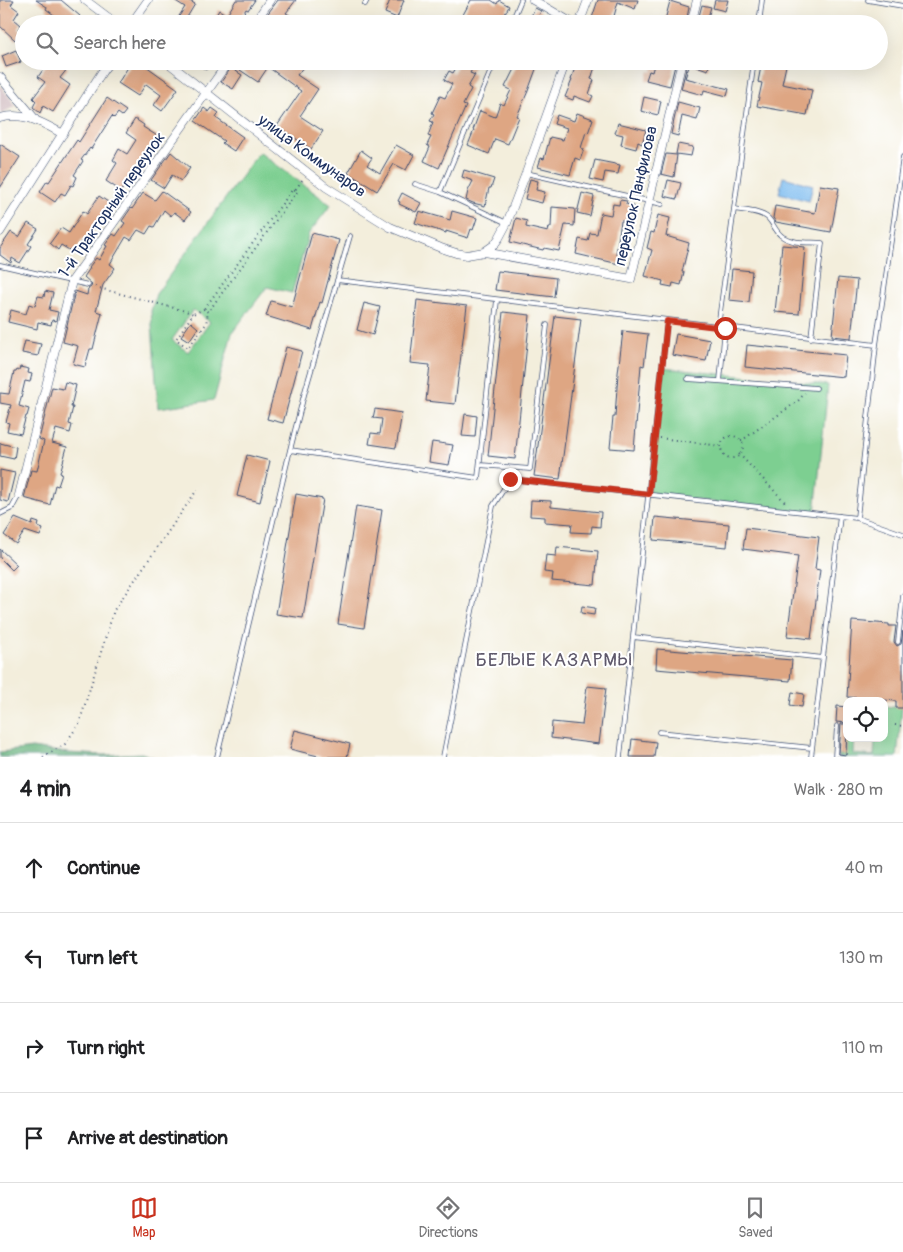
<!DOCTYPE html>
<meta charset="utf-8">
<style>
:root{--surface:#fff;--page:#f6f6f6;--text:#202124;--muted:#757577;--line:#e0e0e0;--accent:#c8321e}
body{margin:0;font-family:Pangolin,sans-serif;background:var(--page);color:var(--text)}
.controls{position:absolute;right:15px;bottom:15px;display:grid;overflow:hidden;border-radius:10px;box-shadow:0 5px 20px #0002}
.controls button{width:45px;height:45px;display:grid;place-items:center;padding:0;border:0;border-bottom:1px solid var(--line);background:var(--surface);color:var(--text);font:25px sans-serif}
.stop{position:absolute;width:15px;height:15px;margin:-11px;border:4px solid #c8321e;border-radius:50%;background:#fff}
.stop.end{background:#c8321e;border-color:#fff;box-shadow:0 1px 5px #0008}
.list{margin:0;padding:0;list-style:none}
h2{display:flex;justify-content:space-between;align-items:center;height:65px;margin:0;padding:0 20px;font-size:21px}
h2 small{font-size:16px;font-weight:400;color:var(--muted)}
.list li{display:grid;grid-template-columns:32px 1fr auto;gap:15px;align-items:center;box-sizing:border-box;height:90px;padding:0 20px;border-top:1px solid var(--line)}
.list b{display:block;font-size:19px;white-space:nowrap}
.list em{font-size:16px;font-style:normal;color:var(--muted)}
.icon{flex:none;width:28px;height:28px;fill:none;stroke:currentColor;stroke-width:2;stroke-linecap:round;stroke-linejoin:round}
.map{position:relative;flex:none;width:903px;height:757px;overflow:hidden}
.search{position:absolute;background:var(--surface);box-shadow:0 5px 20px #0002;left:15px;right:15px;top:15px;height:55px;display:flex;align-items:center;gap:12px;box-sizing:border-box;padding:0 18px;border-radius:28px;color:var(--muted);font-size:19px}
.sheet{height:425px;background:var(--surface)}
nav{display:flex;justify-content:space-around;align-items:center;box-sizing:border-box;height:70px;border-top:1px solid var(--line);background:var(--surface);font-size:14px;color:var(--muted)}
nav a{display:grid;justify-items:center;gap:2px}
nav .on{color:var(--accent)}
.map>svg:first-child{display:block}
.industrial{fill:#d2bec2}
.green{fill:#7dcf91;stroke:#4c7f78;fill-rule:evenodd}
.forest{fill:#66b27b;stroke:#40706c}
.water{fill:#7bbbef;stroke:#4b75a6}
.building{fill:#dea683}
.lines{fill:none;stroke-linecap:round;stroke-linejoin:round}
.service-casing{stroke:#3b4c71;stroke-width:5.5}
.minor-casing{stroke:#3b4c71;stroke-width:9}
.path{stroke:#3b4c71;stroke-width:2;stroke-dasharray:1 4;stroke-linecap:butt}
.service{stroke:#fff;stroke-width:4}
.minor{stroke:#fff;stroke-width:8}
.route{stroke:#c8321e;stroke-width:6}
.labels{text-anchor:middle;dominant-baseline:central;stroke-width:4;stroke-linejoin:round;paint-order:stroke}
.street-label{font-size:16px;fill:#1b2f5e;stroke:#fff}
.quarter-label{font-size:19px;letter-spacing:1px;fill:#5f596b;stroke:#fff}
</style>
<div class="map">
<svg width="903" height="757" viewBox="0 0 903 757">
<rect width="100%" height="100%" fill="#fff"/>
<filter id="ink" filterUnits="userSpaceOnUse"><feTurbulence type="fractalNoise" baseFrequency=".02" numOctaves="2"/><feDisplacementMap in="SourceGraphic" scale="10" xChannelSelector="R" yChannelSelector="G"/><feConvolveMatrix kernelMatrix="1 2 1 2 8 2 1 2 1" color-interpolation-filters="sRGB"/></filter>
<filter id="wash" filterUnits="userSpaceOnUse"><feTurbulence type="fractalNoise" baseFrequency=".0096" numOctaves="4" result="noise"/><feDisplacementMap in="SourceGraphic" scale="20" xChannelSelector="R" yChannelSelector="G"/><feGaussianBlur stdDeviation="1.12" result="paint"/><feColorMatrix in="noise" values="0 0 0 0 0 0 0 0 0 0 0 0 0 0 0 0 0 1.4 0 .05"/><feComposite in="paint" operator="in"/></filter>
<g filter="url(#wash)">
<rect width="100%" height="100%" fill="#f3eedc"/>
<!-- industrial -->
<path class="industrial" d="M0 85 16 106 0 114Z"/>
<!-- green -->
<path class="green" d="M259 152 331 205 309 233 292 293 267 287 232 333 214 400 158 408 151 311 156 294ZM193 310 210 322 188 352 172 340Z
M662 368 828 385 815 513 649 495Z
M884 706 902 708 897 757H839V754H846L847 738H884ZM854 739 875 740 874 756 853 754Z"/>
<!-- forest -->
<path class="forest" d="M32 748 68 753 103 755 142 753 153 757H0V752H1Z"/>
<!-- water -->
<path class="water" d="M783 177 813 185 809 201 779 193Z"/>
<g id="blocks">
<!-- building -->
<path class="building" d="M0 0H14L11 5 19 11 14 19 21 25 18 29 22 32 15 40 0 26Z
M36 0H61L80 16 78 19 84 24H60L62 21 46 9 47 7Z
M174 0H188L195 4 183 24H174L185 7Z
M236 0H255L248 10 246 9 237 24H211L219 10 227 15Z
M278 0H296L286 13 293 17 288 24H278L266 16Z
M390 0H404L397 18 385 13Z
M471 0H491L497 4 499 0 509 6 500 24H458Z
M598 0H638L635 9 618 2 614 16 632 24H590Z
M715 0H728L725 11 713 8Z
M670 1 689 7 686 24H664Z
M702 5 711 7 706 24H697Z
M535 8 541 11 535 24H527Z
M16 50 21 62 6 67 2 56Z
M49 61H58L68 68 60 78 70 85 53 112 43 106 40 113 33 107 36 101 33 98 45 82 38 77Z
M132 61H143L147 64 146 66 178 89 162 111 154 105 161 95 146 84 138 96 118 83Z
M193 61H211L206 70Z
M245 61H297L304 66 297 75 318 89 300 116 323 131 311 149 277 126 301 91 268 67 258 82 240 70Z
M460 61H471L475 64 470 73 475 75 468 87 471 89 463 105 466 106 439 168 424 161 430 147 427 145 431 137 428 136 433 122 430 121 434 114 432 113 440 96 445 98 452 84 444 80 449 71 453 73Z
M518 61H539L528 91 517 116 519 117 508 144 495 139 489 154 468 145 474 130H473L480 111 495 117 500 103 504 105 511 90 505 87Z
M577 61H597L591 79 594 80 589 94 593 96 590 102 574 96 573 100 565 97 572 80H571Z
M655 61H676L670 86 646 80 649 71 652 72Z
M688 61H710L708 70 690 64 685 78 729 89 727 96 704 90 703 95 681 89Z
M762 61H787L782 84 812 90 807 115 757 106 762 83 758 82Z
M231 68 242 75 233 89 221 82Z
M644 97 661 101 658 115 641 111Z
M107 98 126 111 122 116 118 113 114 118 112 116 91 149 90 148 81 160 83 161 74 175 77 177 73 186 71 185 65 195 61 193 55 202 40 192 47 181 49 182 77 140 79 142Z
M678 102 700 108 697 120 682 116 678 136 671 134Z
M204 108 209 112 212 108 219 113 216 118 243 137 234 151 222 143 224 141 195 121Z
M577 113 593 119 588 133 586 132 581 148 584 149 580 160 575 158 570 175 538 167 541 158 544 159 550 137 563 140 567 128 554 124 557 115 574 121Z
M135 119 144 125 143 127 159 137 152 148 150 146 121 191 106 181 117 163 113 160 119 149 127 154 136 140 126 133Z
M618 123 646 130 642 144 638 142 636 149 621 145 623 135 615 133Z
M0 144 20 157 0 188Z
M678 144 693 147 691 156 676 154Z
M396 145 414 155 406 170 394 164 377 191 348 173 361 150 372 158 367 165 380 173Z
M171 152 190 168 181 181 172 175 164 188 151 180Z
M666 154 677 155 674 177 661 174Z
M595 160 620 165 618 174 605 172 603 182 590 179Z
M464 170 494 179 491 188H489L485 206 473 203 466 200 468 191 473 181 462 177Z
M530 179 538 181 536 190 545 192 542 203 525 199Z
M668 180 681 183 677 199 664 196Z
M820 185 839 188 831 232 776 222 773 218 775 206 815 213Z
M162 191 191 212 185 220 174 212 171 216 164 210 154 227 151 226 146 234 138 230 131 240 126 237 110 264 115 268 103 285 96 311 102 313 93 349H90L85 367 73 364 78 346 63 342 75 291 87 295 88 289 91 287 92 284 84 277 90 268 89 267 96 258 99 260 107 246 105 245 113 234 116 236 125 223 122 221 131 208 132 209 143 193 155 200Z
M402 193 421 203 416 212 399 204 400 202 398 201Z
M582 193 594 196 590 216 577 213Z
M99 196 111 204 85 240 83 239 74 253 61 245 58 250 50 243 61 228 69 233 83 211 87 214Z
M620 200 627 201 626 204 634 206 631 218 626 217 625 221H621L616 254 621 255 619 264 576 254 579 239 588 241 590 233 597 234 601 213 611 215 613 204 619 205Z
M552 207 575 209 574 226 565 225 559 251 544 248 543 250 510 242 516 218 527 221 526 227 548 232 549 227H551Z
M419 211 450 220 452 211 477 218 473 230 471 229 468 238 446 231V233L415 223Z
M658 215 670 218 666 236 689 243 682 272H684L681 285 673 283 672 287 662 285 663 281 645 276 652 250 647 248 651 232 654 233Z
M28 223 38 229 28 244 31 246 20 263 12 258 11 263 0 255V248L11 232 19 237Z
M312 233 339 240 322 303 320 302 312 330 266 316 271 301 292 307Z
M782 245 805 247 799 314 775 312Z
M732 269 752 271 749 302 729 300Z
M498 271 556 278 554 297 495 290Z
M838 278 857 280 851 338 832 336Z
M45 291 53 293 49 310 58 312 56 321 52 320 51 325 38 322 37 329 8 322 11 310 26 314 29 304 35 306 38 296 44 297Z
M417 300 467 306 455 404 426 401 430 365 410 363Z
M364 303 380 307 373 335 357 330Z
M503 312 530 315 515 459 488 456Z
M555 316 581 319 560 479 534 476Z
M191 322 198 328 189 341 181 336Z
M623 331 648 334 644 366 641 365 634 450 610 448 613 417H615L618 373Z
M676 334 710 340 706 361 672 355Z
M25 341 41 344 38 356 22 353Z
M747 345 846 355 844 377 745 367Z
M286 347 302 351 283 423 267 419Z
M20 367 29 369 28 373 32 374 30 382 25 381 19 406 29 409 27 416H26L21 434 7 431 9 423 6 422 11 405 0 403V393L9 394 14 372H16L17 370 19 371Z
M65 382 76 385 71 407H73L69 424 72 425 70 433 56 429 52 443 67 447 60 473 62 474 58 486 55 485 50 505 24 498 31 470 37 471 44 441 39 439 52 387 63 389Z
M375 409 402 413 396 448 369 444 371 433 380 434 382 419 373 418Z
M465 414 477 416 475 437 462 436Z
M432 442 453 445 449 465 429 462Z
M0 443 16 447 14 459 0 456Z
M247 455 270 461 260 502 237 496Z
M0 470 15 473 8 502 0 500Z
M296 494 323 499 303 618 276 614Z
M531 500 551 501V507L601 512 600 527 592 526 591 533 571 532 572 524 545 522V517L530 516Z
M356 506 382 510 364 628 338 624Z
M655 517 729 524 727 547 653 540Z
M15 518 32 525 33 521 39 523 38 527 43 529 40 536 25 531 16 544 4 535Z
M746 528 819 537 815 569 820 570 811 639 787 636 798 556 743 549Z
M557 547 598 551 595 585 552 581 553 573 544 572 546 555 556 556Z
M0 549 17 565 12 570 0 558Z
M582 606 595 608 594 615 581 613Z
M852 621 889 624V626H896L894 642 897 646 901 644 903 631V708H896V701L847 697Z
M657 649 792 660 790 681 656 669Z
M587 686 606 688 599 744 551 738 552 722 582 725Z
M792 692 804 694 802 707 790 705Z
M837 706 847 707V723L836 722Z
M841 724H847L846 755 839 754Z
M295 730 350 744 347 757H322L290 749Z
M632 739 656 742 654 757H630Z"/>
</g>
</g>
<g filter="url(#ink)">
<use href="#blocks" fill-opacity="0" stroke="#3b4c71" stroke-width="1"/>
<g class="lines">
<defs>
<path id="service" d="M868 0 903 6
M365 4 367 0
M511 24 521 0
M759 24 762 0
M495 61 440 192 507 223
M526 173 662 204
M415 184 440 192
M734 209C745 211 760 211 768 218 774 224 775 232 783 237 794 244 809 242 822 243L811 338
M0 265 88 285
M337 280 876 345
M718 327 754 61
M688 379 816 388
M720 381 725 328
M290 450 478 478 497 300
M480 465 530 469 547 325
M0 514 12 508 19 495
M857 518 876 345 903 157
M633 637 823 658
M898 642 903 596
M659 732 812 748
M217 757 290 450 304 395 350 236
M443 757 493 506 510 479 857 518 903 534
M620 757 667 321
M811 757 840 516
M835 757 837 726"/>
<path id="minor" d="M85 0 117 24
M533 0 574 24
M131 24 148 0
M254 24 270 0
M579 24 588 0
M691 24 697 0
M166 61 326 187 390 227 441 248 456 253 467 255 484 252 494 245 499 238 507 223 526 173 566 61
M0 77 35 119
M0 118C23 111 43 123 63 134
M0 232 102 72 110 61
M484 252 631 279 682 61
M19 495 72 281 229 61"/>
</defs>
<!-- service casing -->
<use href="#service" class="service-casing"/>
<!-- minor casing -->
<use href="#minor" class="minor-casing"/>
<!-- path -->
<path class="path" d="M295 190 293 189 204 309 208 312 297 192 295 190 303 179
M95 287 189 312 193 314
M204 309 193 314 176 339 188 348 206 324 208 312
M721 447a11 11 0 1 1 22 0a11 11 0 1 1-22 0Z
M660 438 720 446
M741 441 798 401 805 393
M739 454 786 503
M895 725 903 726
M43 757 65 744 79 724 114 610 197 490"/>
<!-- service -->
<use href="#service" class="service"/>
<!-- minor -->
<use href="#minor" class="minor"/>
</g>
</g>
<g class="lines" filter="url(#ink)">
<!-- route -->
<path class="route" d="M510 479 649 494 667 321 725 328"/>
</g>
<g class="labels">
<!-- street labels -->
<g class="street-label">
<text transform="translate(312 156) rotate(36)">улица Коммунаров</text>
<text transform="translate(636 196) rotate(-77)">переулок Панфилова</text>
<text transform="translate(112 205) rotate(-55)">1-й Тракторный переулок</text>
</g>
<!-- quarter labels -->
<g class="quarter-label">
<text x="554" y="660">БЕЛЫЕ КАЗАРМЫ</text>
</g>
</g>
</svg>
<div class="controls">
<button><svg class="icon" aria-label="locate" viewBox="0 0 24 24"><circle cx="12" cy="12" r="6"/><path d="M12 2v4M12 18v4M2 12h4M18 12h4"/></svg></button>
</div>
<div class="stop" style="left:725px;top:328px"></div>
<div class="stop end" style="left:510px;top:479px"></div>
<div class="search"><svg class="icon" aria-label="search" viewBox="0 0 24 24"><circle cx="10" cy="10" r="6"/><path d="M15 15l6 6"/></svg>Search here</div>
</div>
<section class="sheet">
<h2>4 min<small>Walk · 280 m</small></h2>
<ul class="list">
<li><svg class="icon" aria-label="ahead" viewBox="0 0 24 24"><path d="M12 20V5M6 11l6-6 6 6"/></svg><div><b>Continue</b></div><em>40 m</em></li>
<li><svg class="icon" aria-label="left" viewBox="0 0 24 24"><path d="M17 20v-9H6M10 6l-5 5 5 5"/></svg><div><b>Turn left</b></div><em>130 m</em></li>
<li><svg class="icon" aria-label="right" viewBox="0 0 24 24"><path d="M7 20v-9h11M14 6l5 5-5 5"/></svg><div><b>Turn right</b></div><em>110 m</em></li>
<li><svg class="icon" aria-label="arrive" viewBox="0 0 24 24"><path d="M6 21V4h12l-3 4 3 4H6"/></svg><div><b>Arrive at destination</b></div></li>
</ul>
</section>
<nav>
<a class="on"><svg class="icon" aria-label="map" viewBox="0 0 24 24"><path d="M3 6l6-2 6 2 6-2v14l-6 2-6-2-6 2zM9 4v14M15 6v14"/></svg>Map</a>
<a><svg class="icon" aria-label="directions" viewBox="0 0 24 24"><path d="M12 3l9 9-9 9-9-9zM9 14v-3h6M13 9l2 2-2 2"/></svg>Directions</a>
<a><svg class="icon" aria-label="saved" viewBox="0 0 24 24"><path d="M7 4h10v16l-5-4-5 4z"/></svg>Saved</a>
</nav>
